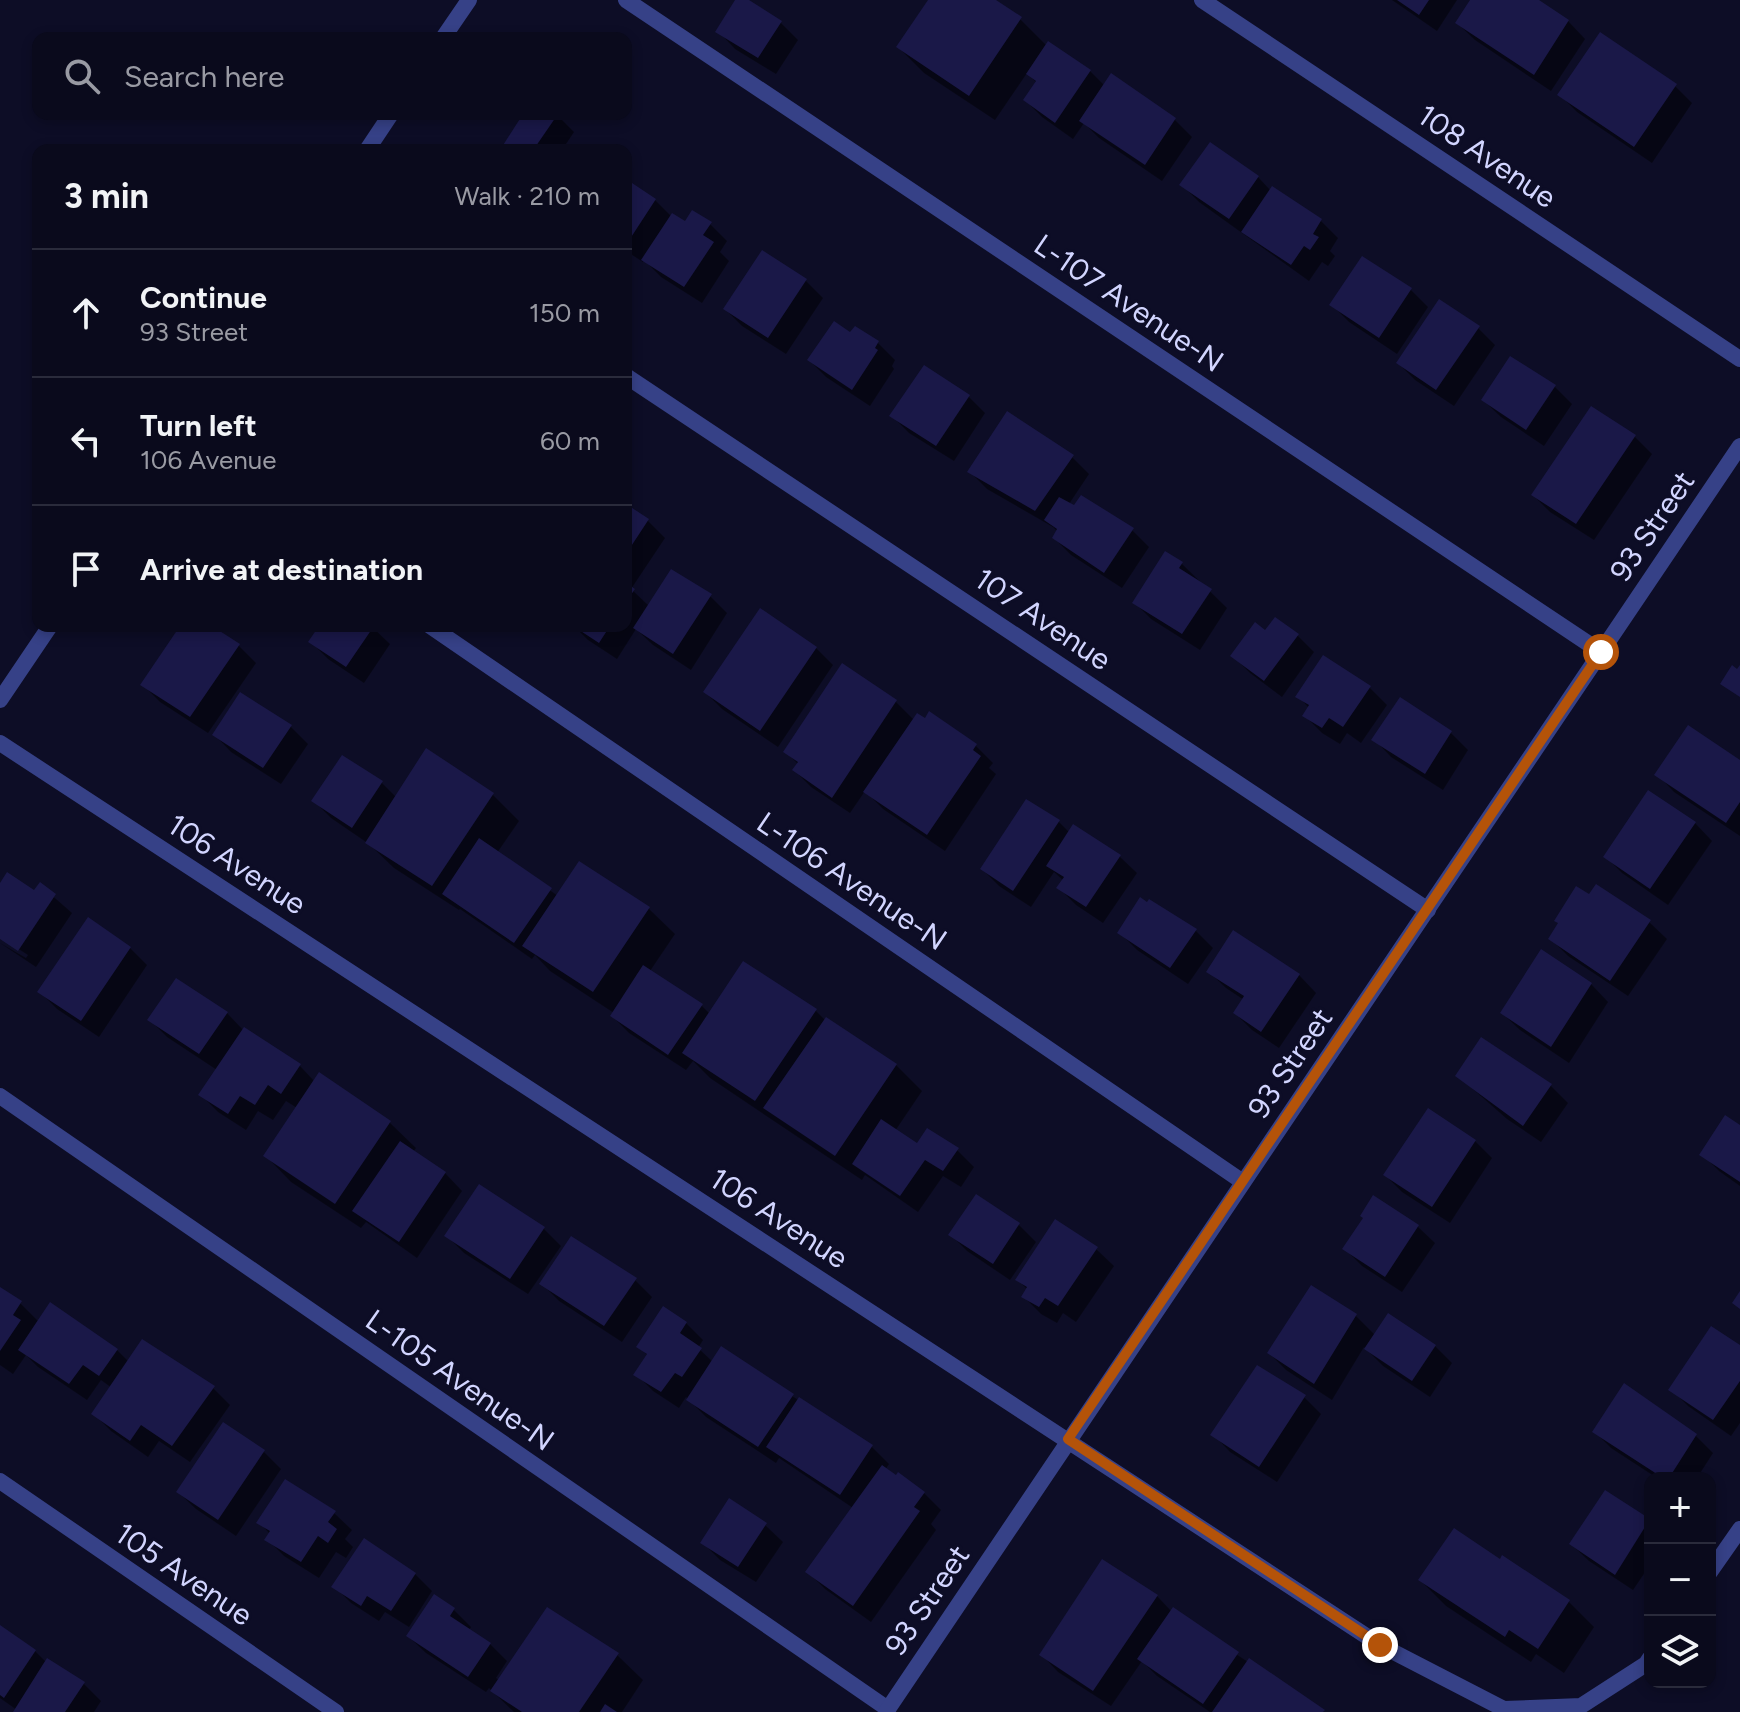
<!DOCTYPE html>
<meta charset="utf-8">
<style>
:root{--surface:#0a0a1c;--page:#131325;--text:#f1f3f6;--muted:#999aa3;--line:#2a2b3b}
body{margin:0;font-family:Figtree,sans-serif;background:var(--page);color:var(--text)}
.controls{position:absolute;right:24px;bottom:24px;display:grid;overflow:hidden;border-radius:16px;box-shadow:0 4px 12px #0003}
.controls button{width:72px;height:72px;display:grid;place-items:center;padding:0;border:0;border-bottom:2px solid var(--line);background:var(--surface);color:var(--text);font:40px sans-serif}
.stop{position:absolute;width:24px;height:24px;margin:-18px;border:6px solid #b45309;border-radius:50%;background:#fff}
.stop.end{background:#b45309;border-color:#fff;box-shadow:0 2px 8px #0008}
.list{margin:0;padding:0;list-style:none}
h2{display:flex;justify-content:space-between;align-items:center;height:104px;margin:0;padding:0 32px;font-size:34px}
h2 small{font-size:26px;font-weight:400;color:var(--muted)}
.list li{display:grid;grid-template-columns:52px 1fr auto;gap:24px;align-items:center;box-sizing:border-box;height:128px;padding:0 32px;border-top:2px solid var(--line)}
.list b{display:block;font-size:30px;white-space:nowrap}
.list p{margin:0;font-size:26px;white-space:nowrap;color:var(--muted)}
.list em{font-size:26px;font-style:normal;color:var(--muted)}
.icon{flex:none;width:44px;height:44px;fill:none;stroke:currentColor;stroke-width:2;stroke-linecap:round;stroke-linejoin:round}
.map{position:relative;flex:none;width:1740px;height:1712px;overflow:hidden}
.search{position:absolute;background:var(--surface);box-shadow:0 4px 12px #0003;left:32px;top:32px;width:600px;height:88px;display:flex;align-items:center;gap:20px;box-sizing:border-box;padding:0 28px;border-radius:16px;color:var(--muted);font-size:30px}
.panel{position:absolute;background:var(--surface);box-shadow:0 4px 12px #0003;left:32px;top:144px;width:600px;height:488px;border-radius:16px}
.map>svg:first-child{display:block}
.shadow{fill:#0007}
.building{fill:#1a1848}
.lines{fill:none;stroke-linecap:round;stroke-linejoin:round}
.service{stroke:#364187;stroke-width:16}
.minor{stroke:#364187;stroke-width:16}
.tertiary{stroke:#364187;stroke-width:16}
.route{stroke:#b45309;stroke-width:10}
.labels{text-anchor:middle;dominant-baseline:central;stroke-width:6;stroke-linejoin:round;paint-order:stroke}
.street-label{font-size:30px;fill:#d2d5ff;stroke:#0d0d26}
</style>
<div class="map">
<svg width="1740" height="1712" viewBox="0 0 1740 1712">
<rect width="100%" height="100%" fill="#0d0d26"/>
<!-- shadow -->
<path class="shadow" d="M737 0H745L781 23 798 40 776 74 735 49 718 31Z
M930 0H992L1020 19 1047 46 1090 71 1105 86 1175 120 1192 137 1162 181 1099 138 1084 123 1073 139 1042 117 1025 100 1037 83 1027 73 995 120 924 73 898 47Z
M1392 0H1457L1437 31Z
M1472 0H1535L1568 21 1585 39 1551 91 1475 40 1457 23Z
M1675 86 1692 103 1652 163 1577 112 1560 95Z
M526 114H556L574 132 562 150H502Z
M1258 177 1271 191 1320 220 1338 238 1330 251 1335 256 1328 266 1322 262 1309 281 1199 202 1182 185Z
M626 182 655 200 672 217 686 224H710L727 241 720 252 729 261 702 303 661 277 644 260 643 262 626 251Z
M763 252 806 281 823 298 786 354 742 326 725 309Z
M1411 290 1428 307 1397 354 1349 322 1332 305Z
M855 328 878 343 895 360 892 366 894 369 870 406 826 377 809 360 851 335Z
M1478 328 1495 345 1454 406 1415 380 1398 363Z
M1555 387 1572 404 1544 446 1501 417 1483 400Z
M968 396 985 413 954 461 909 433 892 416Z
M1635 437 1652 454 1594 540 1550 512 1533 495Z
M1072 457 1089 474 1069 504 1132 530 1149 547 1122 588 1071 555 1054 538 1058 532 1053 527 987 489 970 472Z
M626 507 648 521 665 538 631 589 649 606 710 596 727 613 691 670 653 645 636 629 617 659 588 640 574 626H626Z
M1165 554 1182 564 1227 608 1200 650 1151 619 1134 602Z
M182 626H209L239 646 256 663 208 733 160 702 143 685Z
M321 626H371L390 644 364 683 328 659 311 642Z
M1266 633 1297 635 1314 652 1282 697 1250 673 1233 656Z
M816 648 833 665 778 747 722 709 705 692Z
M1324 657 1370 688 1387 705 1361 743 1347 733 1340 744 1322 733 1305 716 1310 709 1298 696Z
M843 666 896 702 914 720 976 746 993 763 989 768 996 774 945 851 883 809 865 791 850 813 811 787 794 770 798 764 785 751Z
M290 726 308 744 281 784 231 752 214 734Z
M1451 733 1468 750 1443 790 1391 757 1374 739Z
M427 751 493 795 519 821 497 853 558 896 579 863 649 909 675 934 650 971 701 1005 710 1014 816 1011 826 1021 896 1065 922 1091 895 1131 917 1146 957 1150 974 1167 961 1187 943 1176 918 1212 865 1175 862 1180 710 1078 693 1061 686 1070 629 1033 612 1016 614 1013 550 971 535 955 532 959 460 909 459 910 394 868 369 844 331 818 314 801 343 757 382 783 397 798Z
M1740 762V836L1674 792 1657 774Z
M1026 802 1059 822 1070 833 1119 856 1137 873 1103 923 1076 905 1059 888 1064 881 1054 872 1031 907 999 886 982 869Z
M1695 823 1712 841 1668 905 1622 873 1605 856Z
M40 885 72 913 36 967 0 943 26 958 28 955 0 937V886L35 893Z
M1590 897 1649 922 1667 939 1628 996 1568 956 1551 939Z
M89 920 130 948 147 965 99 1037 57 1009 40 992Z
M1196 931 1213 948 1188 984 1137 950 1120 933Z
M1208 971 1299 975 1316 993 1279 1048 1252 1030 1235 1013 1244 1000 1226 988Z
M1591 984 1608 1002 1569 1063 1520 1030 1502 1013Z
M227 1013 244 1031 300 1066 315 1082 390 1123 416 1148 413 1152 445 1173 462 1191 417 1258 366 1222 361 1228 291 1182 266 1156 297 1108 286 1101 273 1120 258 1111 246 1130 218 1112 201 1095 217 1070 167 1037 150 1020Z
M1457 1075 1551 1086 1568 1103 1541 1142 1507 1119Z
M1429 1111 1475 1141 1492 1158 1450 1223 1402 1192 1385 1175Z
M1740 1127V1186L1719 1171 1702 1154Z
M479 1187 544 1229 561 1246 528 1294 464 1253 447 1236Z
M1019 1225 1036 1242 1010 1280 967 1251 950 1234Z
M1417 1226 1435 1243 1402 1292 1362 1266 1345 1249Z
M1096 1249 1114 1266 1076 1322 1063 1313 1057 1323 1041 1314 1024 1297 1028 1290 1018 1280Z
M635 1280 652 1297 622 1342 559 1301 542 1284Z
M1312 1288 1356 1316 1375 1335 1435 1346 1452 1363 1430 1397 1383 1366 1364 1347 1332 1400 1286 1370 1269 1353Z
M0 1290 20 1303 39 1322 117 1350 129 1362 213 1388 230 1405 190 1462 159 1441 148 1457 111 1431 94 1414 112 1388 101 1380 87 1400 38 1367 26 1355 13 1374 0 1365Z
M686 1323 703 1340 698 1348 713 1362 792 1396 872 1447 889 1464 885 1470 924 1493 941 1510 931 1524 936 1530 871 1622 825 1589 808 1572 853 1508 779 1458 776 1463 706 1417 686 1397 679 1408 653 1391 636 1374 648 1356 639 1346Z
M1740 1347V1423L1731 1436 1688 1406 1671 1389Z
M1624 1386 1696 1436 1713 1453 1697 1478H1657L1611 1448 1594 1431Z
M1304 1397 1321 1414 1277 1482 1230 1452 1213 1434Z
M264 1452 281 1469 236 1536 196 1509 178 1492Z
M1605 1493 1650 1522V1565L1633 1590 1589 1561 1571 1544Z
M334 1513 352 1530 345 1539 353 1547 346 1558 336 1552 319 1578 284 1556 267 1539 270 1534 259 1522Z
M765 1525 783 1542 756 1582 720 1560 703 1543Z
M415 1574 432 1591 409 1627 385 1612 379 1621 351 1603 334 1586Z
M1420 1580 1568 1601 1594 1627 1564 1673 1536 1654 1531 1662 1446 1606Z
M1157 1596 1172 1612 1324 1712H1210L1157 1676 1142 1661 1111 1706 1058 1672 1041 1654Z
M434 1597 454 1610 471 1627 469 1630 490 1644 507 1661 496 1678 499 1680 617 1655 643 1680 622 1712H514L489 1688 486 1692 426 1653 408 1636Z
M0 1628 35 1651 47 1663 84 1684 101 1701 94 1712H15L17 1710 0 1698Z"/>
<!-- building -->
<path class="building" d="M735 0H749L782 21 758 58 715 32Z
M928 0H996L1022 17 969 96 896 47Z
M1397 0H1429L1419 15Z
M1470 0H1539L1569 20 1534 75 1455 23Z
M1600 32 1677 84 1634 147 1557 95Z
M1048 41 1091 70 1055 123 1023 100 1036 81 1026 74Z
M1111 73 1176 118 1145 165 1079 121Z
M523 114H558L536 146 542 150H500Z
M1210 142 1259 176 1229 219 1179 185Z
M626 179 656 199 626 245Z
M1272 186 1322 219 1313 234 1319 237 1310 250 1304 246 1291 265 1241 232Z
M692 210 712 222 703 235 714 242 684 287 641 260 672 213 685 221Z
M762 250 807 279 768 338 723 309Z
M1362 256 1412 288 1379 338 1329 305Z
M1439 299 1480 326 1436 390 1396 363Z
M834 321 850 332 855 326 879 341 875 348 878 350 852 390 807 360Z
M1510 356 1556 385 1526 430 1481 400Z
M924 365 970 395 936 446 889 416Z
M1591 406 1636 435 1576 524 1531 495Z
M1007 411 1074 455 1035 511 967 472Z
M1081 495 1134 528 1104 573 1052 538 1057 529 1044 520 1059 497 1074 505Z
M626 504 649 519 626 554Z
M1165 551 1183 562 1179 568 1212 589 1182 634 1132 603Z
M671 569 712 594 673 654 633 628Z
M626 583 635 589 626 602Z
M760 608 817 647 760 731 703 692Z
M1275 617 1299 634 1264 681 1230 656 1255 622 1265 630Z
M180 626H212L240 644 190 717 140 685Z
M319 626H374L346 667 308 642Z
M573 626H610L599 643Z
M1323 655 1371 686 1343 727 1329 718 1322 728 1302 716 1309 705 1295 697Z
M842 663 897 700 832 798 792 770 798 762 783 752Z
M1732 665 1737 669 1740 665V697L1720 684Z
M240 692 292 725 263 768 212 735Z
M1400 697 1452 731 1425 774 1371 740Z
M929 711 977 744 973 750 981 756 927 835 863 792 917 713 925 718Z
M1688 725 1740 760V802L1726 823 1654 775Z
M426 748 494 793 432 886 365 843Z
M342 755 383 781 352 828 311 801Z
M1648 790 1696 822 1650 889 1603 857Z
M1026 799 1060 820 1013 891 980 869Z
M1073 824 1121 855 1086 907 1056 888 1064 877 1046 866Z
M479 838 552 888 514 943 442 894Z
M579 861 650 907 593 992 522 946Z
M7 872 34 890 40 882 56 894 18 951 0 939V883Z
M1596 884 1651 920 1610 981 1548 939 1558 923 1554 921 1576 886 1589 894Z
M1140 897 1147 902 1149 899 1197 929 1170 968 1117 933Z
M88 917 131 947 81 1021 37 992Z
M1233 930 1300 974 1261 1032 1233 1013 1244 996 1206 972Z
M1541 949 1592 983 1551 1047 1500 1013Z
M743 961 817 1009 755 1101 682 1053Z
M643 965 703 1004 668 1055 610 1016Z
M176 978 228 1012 199 1054 147 1020Z
M826 1017 897 1064 835 1156 763 1108Z
M244 1027 301 1064 281 1094 268 1085 255 1105 240 1096 228 1114 198 1095Z
M1481 1037 1552 1084 1523 1126 1455 1076Z
M319 1072 391 1121 335 1204 263 1156Z
M1428 1108 1476 1140 1432 1207 1383 1175Z
M1725 1115 1740 1125V1182L1699 1155Z
M881 1119 917 1143 927 1128 959 1148 943 1171 925 1160 900 1196 852 1164Z
M400 1141 446 1172 399 1242 352 1211Z
M479 1184 545 1227 510 1279 444 1236Z
M976 1194 1020 1223 993 1264 948 1235Z
M1373 1195 1419 1225 1385 1277 1342 1249 1363 1218 1360 1216Z
M1055 1219 1098 1247 1058 1306 1045 1298 1039 1307 1021 1297 1027 1287 1015 1280Z
M571 1236 637 1278 604 1326 539 1284Z
M1311 1285 1357 1314 1314 1384 1267 1353Z
M0 1287 22 1301 13 1315 21 1320 0 1351Z
M1740 1291V1309L1732 1303Z
M50 1302 118 1349 99 1376 83 1365 69 1384 18 1350Z
M663 1306 687 1322 680 1333 702 1348 682 1377 675 1373 661 1392 633 1375 647 1354 636 1347Z
M1388 1313 1436 1345 1412 1381 1364 1349Z
M1711 1326 1740 1345V1381L1713 1420 1668 1390Z
M142 1339 215 1386 172 1446 141 1425 130 1441 91 1414Z
M721 1346 794 1394 758 1447 686 1400Z
M1257 1365 1306 1395 1259 1467 1210 1435Z
M1624 1383 1697 1434 1669 1478H1663L1592 1432Z
M799 1397 873 1445 840 1495 766 1447Z
M223 1422 265 1450 218 1520 176 1492Z
M882 1465 896 1475 898 1472 925 1492 914 1507 920 1511 853 1606 805 1572Z
M285 1479 336 1511 328 1522 337 1529 328 1543 318 1536 301 1562 264 1540 270 1531 256 1523Z
M1605 1490 1650 1519 1615 1575 1569 1544Z
M729 1498 767 1523 738 1567 700 1543Z
M1454 1528 1500 1559 1502 1555 1570 1600 1538 1649 1509 1630 1505 1637 1418 1580Z
M364 1538 416 1573 391 1611 367 1596 361 1606 331 1587Z
M1102 1559 1158 1595 1093 1691 1039 1655Z
M434 1594 455 1608 450 1616 491 1643 468 1677 406 1636Z
M547 1607 619 1653 579 1712H522L490 1691Z
M1173 1607 1239 1652 1203 1704 1137 1659Z
M0 1625 36 1650 4 1698 0 1695Z
M47 1658 85 1682 65 1712H13Z
M1249 1658 1325 1710 1323 1712H1212Z
M605 1704 617 1712H600Z"/>
<g class="lines">
<!-- service -->
<path class="service" d="M626 0 1601 652
M430 626 1243 1182
M0 1096 888 1709"/>
<!-- minor -->
<path class="minor" d="M443 38 469 0
M367 150 391 114
M626 376 1428 910
M0 700 50 626
M0 743 1380 1645 1504 1709 1581 1706 1646 1664 1650 1658
M0 1481 336 1712
M1710 1572 1740 1529"/>
<!-- tertiary -->
<path class="tertiary" d="M1202 0 1740 359
M886 1712 1740 446"/>
</g>
<g class="lines">
<!-- route -->
<path class="route" d="M1380 1645 1068 1439 1601 652"/>
</g>
<g class="labels">
<!-- street labels -->
<g class="street-label">
<text transform="translate(1487 156) rotate(34)">108 Avenue</text>
<text transform="translate(1129 303) rotate(34)">L-107 Avenue-N</text>
<text transform="translate(1652 526) rotate(-56)">93 Street</text>
<text transform="translate(1043 619) rotate(34)">107 Avenue</text>
<text transform="translate(237 864) rotate(33)">106 Avenue</text>
<text transform="translate(852 881) rotate(34)">L-106 Avenue-N</text>
<text transform="translate(1290 1063) rotate(-56)">93 Street</text>
<text transform="translate(779 1218) rotate(33)">106 Avenue</text>
<text transform="translate(460 1380) rotate(35)">L-105 Avenue-N</text>
<text transform="translate(184 1574) rotate(34)">105 Avenue</text>
<text transform="translate(927 1600) rotate(-56)">93 Street</text>
</g>
</g>
</svg>
<div class="controls">
<button>+</button>
<button>−</button>
<button><svg class="icon" aria-label="layers" viewBox="0 0 24 24"><path d="M12 4l9 5-9 5-9-5zM3 14l9 5 9-5"/></svg></button>
</div>
<div class="stop" style="left:1601px;top:652px"></div>
<div class="stop end" style="left:1380px;top:1645px"></div>
<div class="search"><svg class="icon" aria-label="search" viewBox="0 0 24 24"><circle cx="10" cy="10" r="6"/><path d="M15 15l6 6"/></svg>Search here</div>
<section class="panel">
<h2>3 min<small>Walk · 210 m</small></h2>
<ul class="list">
<li><svg class="icon" aria-label="ahead" viewBox="0 0 24 24"><path d="M12 20V5M6 11l6-6 6 6"/></svg><div><b>Continue</b><p>93 Street</p></div><em>150 m</em></li>
<li><svg class="icon" aria-label="left" viewBox="0 0 24 24"><path d="M17 20v-9H6M10 6l-5 5 5 5"/></svg><div><b>Turn left</b><p>106 Avenue</p></div><em>60 m</em></li>
<li><svg class="icon" aria-label="arrive" viewBox="0 0 24 24"><path d="M6 21V4h12l-3 4 3 4H6"/></svg><div><b>Arrive at destination</b></div></li>
</ul>
</section>
</div>
